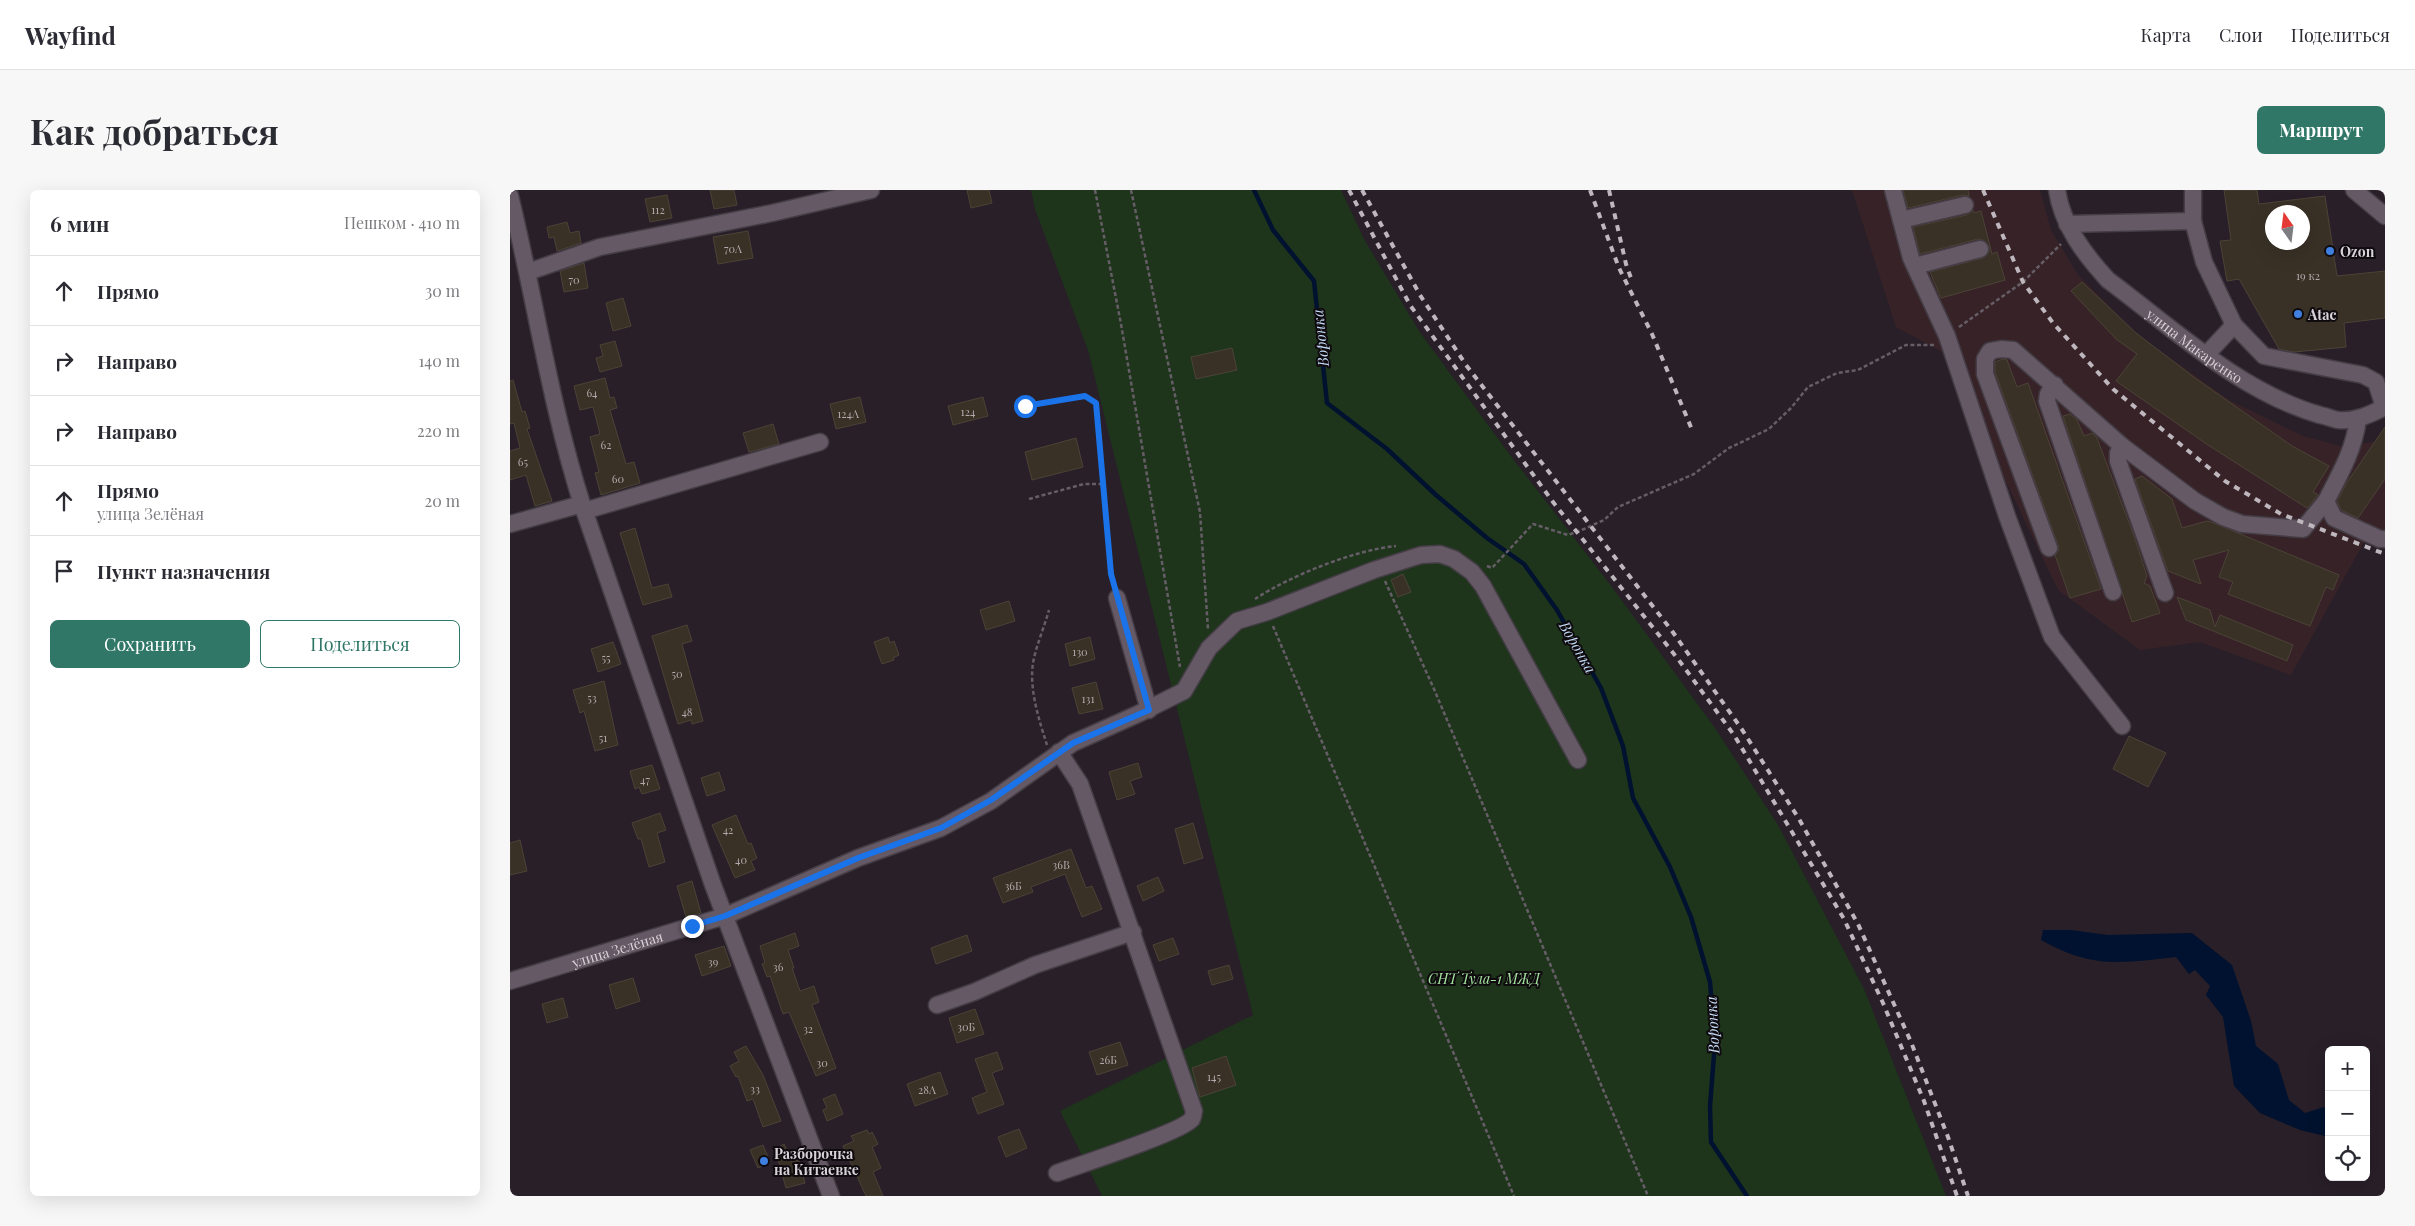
<!DOCTYPE html>
<html lang="ru">
<meta charset="utf-8">
<style>
:root{--surface:#fff;--page:#f7f7f7;--text:#2b2b33;--muted:#7c7c81;--line:#e1e1e2;--accent:#307767}
body{margin:0;font-family:"Playfair Display",serif;background:var(--page);color:var(--text)}
.controls{position:absolute;right:15px;bottom:15px;display:grid;overflow:hidden;border-radius:8px;box-shadow:0 5px 20px #0002}
.controls button{width:45px;height:45px;display:grid;place-items:center;padding:0;border:0;border-bottom:1px solid var(--line);background:var(--surface);color:var(--text);font:25px sans-serif}
.compass{position:absolute;left:1755px;top:15px;width:45px;height:45px;border-radius:50%;background:var(--surface);box-shadow:0 5px 20px #0002;rotate:346deg}
.stop{position:absolute;width:15px;height:15px;margin:-11px;border:4px solid #1a73e8;border-radius:50%;background:#fff}
.stop.end{background:#1a73e8;border-color:#fff;box-shadow:0 1px 5px #0008}
.list{margin:0;padding:0;list-style:none}
h2{display:flex;justify-content:space-between;align-items:center;height:65px;margin:0;padding:0 20px;font-size:21px}
h2 small{font-size:16px;font-weight:400;color:var(--muted)}
.list li{display:grid;grid-template-columns:32px 1fr auto;gap:15px;align-items:center;box-sizing:border-box;height:70px;padding:0 20px;border-top:1px solid var(--line)}
.list b{display:block;font-size:19px;white-space:nowrap}
.list p{margin:0;font-size:16px;white-space:nowrap;color:var(--muted)}
.list em{font-size:16px;font-style:normal;color:var(--muted)}
.actions{display:flex;gap:10px;padding:15px 20px}
.actions a{flex:1;padding:11px 0;border:1px solid var(--accent);border-radius:8px;text-align:center;font-size:18px;color:var(--accent)}
.actions .main{background:var(--accent);color:#fff}
.icon{flex:none;width:28px;height:28px;fill:none;stroke:currentColor;stroke-width:2;stroke-linecap:round;stroke-linejoin:round}
.map{position:relative;flex:none;width:1875px;height:1006px;overflow:hidden;border-radius:8px}
header{display:flex;align-items:center;gap:30px;box-sizing:border-box;height:70px;padding:0 25px;background:var(--surface);border-bottom:1px solid var(--line)}
header strong{font-size:24px}
nav{display:flex;gap:28px;margin-inline-start:auto;font-size:18px}
.intro{display:flex;align-items:center;justify-content:space-between;box-sizing:border-box;height:120px;padding:0 30px}
h1{margin:0;font-size:35px}
.button{padding:12px 22px;border-radius:8px;background:var(--accent);color:#fff;font-size:18px;font-weight:700}
main{display:flex;gap:30px;padding:0 30px}
aside{flex:1;background:var(--surface);border-radius:8px;box-shadow:0 5px 20px #0002}
.map>svg:first-child{display:block}
.industrial{fill:#372327}
.green{fill:#1e351c}
.water{fill:#00122f}
.lines{fill:none;stroke-linecap:round;stroke-linejoin:round}
.stream{stroke:#00122f;stroke-width:4.5}
.building{fill:#393126;stroke:#4c4337;fill-rule:evenodd}
.minor-casing{stroke:#443d45;stroke-width:19}
.path{stroke:#665e66;stroke-width:2.5;stroke-dasharray:4 2.5;stroke-linecap:butt}
.minor{stroke:#645964;stroke-width:16}
.rail{stroke:#beb7be;stroke-width:4;stroke-dasharray:6 6;stroke-linecap:butt}
.route{stroke:#1a73e8;stroke-width:6}
.shop-dot{fill:#3f7fe0;stroke:#0e0a0e;stroke-width:2}
.labels{text-anchor:middle;dominant-baseline:central;stroke-width:4;stroke-linejoin:round;paint-order:stroke}
.number-label{font-size:11px;fill:#b1aaac}
.poi-label{font-size:14px;font-weight:bold;fill:#d9d3d9;stroke:#0e0a0e;text-anchor:start}
.street-label{font-size:14px;fill:#d9d3d9;stroke:#0e0a0e}
.park-label{font-size:14px;font-style:italic;fill:#a5e5a0;stroke:#0e0a0e}
.water-label{font-size:15px;font-style:italic;fill:#c2d9f4;stroke:#0e0a0e}
</style>
<header>
<strong>Wayfind</strong>
<nav><a>Карта</a><a>Слои</a><a>Поделиться</a></nav>
</header>
<div class="intro"><h1>Как добраться</h1><a class="button">Маршрут</a></div>
<main>
<aside>
<h2>6 мин<small>Пешком · 410 m</small></h2>
<ul class="list">
<li><svg class="icon" aria-label="ahead" viewBox="0 0 24 24"><path d="M12 20V5M6 11l6-6 6 6"/></svg><div><b>Прямо</b></div><em>30 m</em></li>
<li><svg class="icon" aria-label="right" viewBox="0 0 24 24"><path d="M7 20v-9h11M14 6l5 5-5 5"/></svg><div><b>Направо</b></div><em>140 m</em></li>
<li><svg class="icon" aria-label="right" viewBox="0 0 24 24"><path d="M7 20v-9h11M14 6l5 5-5 5"/></svg><div><b>Направо</b></div><em>220 m</em></li>
<li><svg class="icon" aria-label="ahead" viewBox="0 0 24 24"><path d="M12 20V5M6 11l6-6 6 6"/></svg><div><b>Прямо</b><p>улица Зелёная</p></div><em>20 m</em></li>
<li><svg class="icon" aria-label="arrive" viewBox="0 0 24 24"><path d="M6 21V4h12l-3 4 3 4H6"/></svg><div><b>Пункт назначения</b></div></li>
</ul>
<div class="actions"><a class="main">Сохранить</a><a>Поделиться</a></div>
</aside>
<div class="map">
<svg width="1875" height="1006" viewBox="0 0 1875 1006">
<rect width="100%" height="100%" fill="#281f28"/>
<!-- industrial -->
<path class="industrial" d="M1342 0H1530L1541 40 1568 85 1628 145 1719 210 1793 246 1831 256 1870 251 1875 247V359L1854 352 1781 485 1690 452 1630 460 1548 400 1434 163 1386 137Z"/>
<!-- green -->
<path class="green" d="M521 0H831L855 51 909 141 1000 265 1102 397 1205 538 1268 635 1354 799 1436 1006H592L550 921 743 825 578 160 525 19Z"/>
<!-- water -->
<path class="water" d="M1533 740H1561L1598 745 1682 743 1722 775 1741 831 1746 856 1768 874 1779 910 1795 923 1814 917 1819 921V944L1815 946 1790 940 1750 923 1724 896 1713 827 1696 805 1700 796 1685 780 1679 784 1666 767C1611 773 1582 779 1531 750Z"/>
<g class="lines">
<!-- stream -->
<path class="stream" d="M744 0 763 40 804 91 817 213 877 259 926 305 977 348 1014 374 1047 420 1091 498 1113 556 1123 608 1160 677 1181 727 1200 792 1205 852 1200 916 1201 952 1237 1006"/>
</g>
<!-- building -->
<path class="building" d="M200 0H224L227 15 204 19Z
M457 0H479L482 13 461 18Z
M1393 0H1458L1459 6 1453 5 1398 18Z
M1714 0H1747L1749 14 1815 6 1827 86 1875 81V128L1834 133 1836 157 1784 162 1769 159 1729 89 1717 91 1710 51 1721 50ZM1762 22H1792V52H1762Z
M157 5 162 28 140 32 135 9Z
M1463 20 1464 23 1471 21 1482 64 1487 62 1495 90 1431 108 1420 82 1473 68 1479 62V56L1473 50 1468 49 1410 64 1403 37 1457 25Z
M57 32 60 43 69 41 71 53 47 61 44 47 39 48 37 37Z
M238 41 243 68 208 74 203 47Z
M74 73 78 98 54 102 50 81Z
M1572 92 1626 143 1685 188 1782 256 1819 276 1803 302 1808 305 1797 318 1698 255 1606 191 1627 164 1606 149 1561 101Z
M113 108 121 136 103 141 96 113Z
M105 151 112 176 90 182 86 168 93 166 90 155Z
M722 158 727 180 686 189 681 167Z
M1493 169 1497 170 1507 197 1518 193 1591 399 1560 408 1545 365 1549 360 1548 355 1485 182V172Z
M95 188 100 208 104 207 107 218 100 220 116 274 124 272 130 293 91 305 85 283 89 282 80 247 90 244 83 217 70 220 64 196Z
M3 190 12 222 15 221 20 238 17 239 42 311 25 316 16 285 0 290V261L10 258 4 233 0 234V191Z
M350 207 356 232 326 239 320 214Z
M473 207 478 226 443 235 438 216Z
M1560 224 1567 230 1574 246 1582 243 1587 248 1624 346 1637 386 1634 393 1640 396 1650 423 1622 432 1553 226Z
M263 234 269 254 239 262 233 243Z
M1875 237V289L1848 328 1831 320 1827 311 1838 291Z
M566 248 573 277 522 290 515 262Z
M1632 286 1662 309 1672 338 1697 331 1704 333 1829 385 1823 400 1816 397 1800 436 1718 404 1723 392 1709 387 1719 360 1683 370 1691 394 1658 381 1625 289Z
M125 338 142 398 158 394 162 407 133 415 110 343Z
M893 384 901 402 888 407 881 390Z
M1667 407 1700 420 1705 437 1710 425 1783 455 1777 471 1676 430Z
M499 411 505 431 476 440 470 420Z
M177 435 182 451 172 454 193 531 182 534 181 530 168 534 142 446Z
M378 447 380 453 384 451 389 465 383 468 384 470 372 474 364 452Z
M580 447 585 469 560 476 555 454Z
M103 452 111 474 88 482 81 459Z
M94 491 108 555 85 561 74 521 70 523 63 500Z
M586 492 593 519 569 524 562 498Z
M1619 546 1656 563 1638 597 1603 579Z
M628 573 632 587 620 591 625 604 607 610 599 582Z
M142 575 150 599 132 604 129 597 125 599 120 581Z
M209 582 215 600 197 606 191 588Z
M150 623 156 640 147 643 155 672 139 677 131 649H128L122 633Z
M226 625 238 654 241 653 247 668 241 671 245 680 225 688 202 635Z
M683 633 693 668 674 674 665 639Z
M10 650 17 681 0 685V653Z
M561 659 576 698 582 696 592 719 572 727 555 684 521 697 523 702 493 713 483 688Z
M648 687 654 701 633 711 627 696Z
M182 691 191 723 176 727 167 696Z
M285 743 289 756 278 760 284 778H282L290 801 304 796 309 812 302 815 326 878 306 886 279 822 273 824 260 786 257 787 252 774 255 773 250 756Z
M457 745 462 761 426 774 421 758Z
M663 748 669 764 649 771 643 755Z
M214 756 221 776 192 786 185 765Z
M719 775 723 789 702 795 698 781Z
M123 788 130 811 106 819 99 795Z
M53 808 58 827 37 833 32 814Z
M465 819 474 844 447 853 439 828Z
M610 852 618 875 587 885 579 862Z
M236 856 253 885 271 931 253 937 243 909 237 911 228 886 226 887 220 876 229 871 224 862Z
M487 862 493 879 482 883 494 914 468 924 462 908 477 902 465 869Z
M716 866 726 895 690 907 682 878Z
M430 882 438 904 405 916 397 894Z
M325 904 333 924 317 931 313 920 317 918 313 909Z
M509 939 517 958 496 967 488 947Z
M357 940 359 944 362 942 368 954 362 957 371 978 363 982 373 1006H356L333 956 344 951 341 946Z
M274 954 282 972 289 970 295 993 276 998 265 959Z
M253 955 260 972 248 978 240 960Z"/>
<g class="lines">
<defs>
<g id="minor">
<path d="M1383 0 1401 68 1437 146 1497 326 1542 447 1612 536"/>
<path id="s1" d="M1547 0C1552 35 1575 65 1598 90 1664 139 1730 202 1810 225 1816 226 1822 229 1828 230 1845 232 1861 224 1875 217"/>
<path d="M1683 0V31"/>
<path d="M1844 0 1875 26"/>
<path d="M0 6C25 108 40 214 72 314L203 695 321 1006"/>
<path d="M1391 30 1455 15"/>
<path d="M1557 34 1683 31 1694 72 1724 135 1754 166 1853 185 1866 192 1874 217"/>
<path d="M1405 76 1470 59"/>
<path d="M18 82 90 57 262 23 361 0"/>
<path d="M1696 165 1724 135"/>
<path d="M1545 195 1538 204 1537 211 1603 402"/>
<path d="M1848 229C1844 260 1830 284 1816 311L1824 328 1870 349H1875"/>
<path d="M1612 256 1608 263V271L1655 403"/>
<path d="M74 321 310 252"/>
<path d="M0 334 72 314"/>
<path d="M1539 358 1475 184V169L1480 161 1491 159 1503 160 1612 256 1685 311 1713 327 1732 334 1793 339 1816 311"/>
<path d="M607 408 639 520"/>
<path id="s2" d="M0 791 215 726 348 668 431 638 481 611 563 553 628 524 674 501 699 458 727 431 757 422 864 380 911 365 930 364 944 369 962 382 973 396 1068 570"/>
<path d="M427 815 464 802 525 775 623 742"/>
<path d="M547 983C569 975 672 942 682 929 684 926 683 924 684 921L570 594 549 562"/>
</g>
</defs>
<!-- minor casing -->
<use href="#minor" class="minor-casing"/>
<!-- path -->
<path class="path" d="M585 0 611 134 670 477
M621 0 690 322 698 439
M1449 137 1513 92 1551 54
M515 216 575 206 586 213 596 339 604 394
M519 309 574 294H593
M977 376 982 378 1023 334 1058 345 1074 339 1094 330 1108 317 1184 284 1219 258 1259 239 1281 218 1298 197 1327 183 1348 180 1396 155H1424
M875 391 924 499 1138 1006
M745 409C780 386 844 360 886 356
M763 436 1004 1006
M537 555C529 530 519 499 523 473 526 456 534 438 539 420"/>
<!-- minor -->
<use href="#minor" class="minor"/>
<!-- rail -->
<path class="rail" d="M839 0 900 115 1043 312 1168 469 1224 545 1334 729 1373 813 1414 911 1447 1006
M852 0 910 105 956 175 1162 441 1231 538 1289 629 1348 734 1401 852 1438 947 1458 1006
M1080 0 1109 78 1142 144 1183 242
M1099 0 1116 74 1122 91
M1473 0 1513 92 1543 133 1603 199 1715 291 1771 324 1875 364"/>
</g>
<g class="lines">
<!-- route -->
<path class="route" d="M182 736 215 726 348 668 431 638 481 610 563 553 639 520 601 384 586 213 575 206 515 216"/>
</g>
<!-- markers -->
<g class="shop-dot">
<circle cx="1820" cy="61" r="5"/>
<circle cx="1788" cy="124" r="5"/>
<circle cx="254" cy="971" r="5"/>
</g>
<g class="labels">
<!-- number labels -->
<g class="number-label">
<text x="148" y="19">112</text>
<text x="223" y="58">70А</text>
<text x="1798" y="85">19 к2</text>
<text x="64" y="89">70</text>
<text x="82" y="202">64</text>
<text x="458" y="221">124</text>
<text x="338" y="223">124А</text>
<text x="96" y="254">62</text>
<text x="13" y="271">65</text>
<text x="108" y="288">60</text>
<text x="570" y="461">130</text>
<text x="96" y="467">55</text>
<text x="167" y="483">50</text>
<text x="82" y="507">53</text>
<text x="578" y="508">131</text>
<text x="177" y="521">48</text>
<text x="93" y="547">51</text>
<text x="135" y="589">47</text>
<text x="218" y="639">42</text>
<text x="231" y="669">40</text>
<text x="551" y="674">36В</text>
<text x="503" y="695">36Б</text>
<text x="203" y="771">39</text>
<text x="268" y="776">36</text>
<text x="456" y="836">30Б</text>
<text x="298" y="838">32</text>
<text x="598" y="869">26Б</text>
<text x="312" y="872">30</text>
<text x="704" y="886">145</text>
<text x="245" y="898">33</text>
<text x="417" y="899">28А</text>
</g>
<!-- poi labels -->
<g class="poi-label">
<text x="1830" y="61">Ozon</text>
<text x="1798" y="124">Atac</text>
<text x="264" y="963">Разборочка<tspan x="264" dy="16">на Китаевке</tspan></text>
</g>
<!-- street labels -->
<g class="street-label">
<text stroke="none"><textPath href="#s1" startOffset="214">улица Макаренко</textPath></text>
<text stroke="none"><textPath href="#s2" startOffset="112">улица Зелёная</textPath></text>
</g>
<!-- park labels -->
<g class="park-label">
<text x="974" y="788">СНТ Тула-1 МЖД</text>
</g>
<!-- water labels -->
<g class="water-label">
<text transform="translate(810 148) rotate(-96)">Воронка</text>
<text transform="translate(1068 457) rotate(60)">Воронка</text>
<text transform="translate(1202 835) rotate(-93)">Воронка</text>
</g>
</g>
</svg>
<div class="controls">
<button>+</button>
<button>−</button>
<button><svg class="icon" aria-label="locate" viewBox="0 0 24 24"><circle cx="12" cy="12" r="6"/><path d="M12 2v4M12 18v4M2 12h4M18 12h4"/></svg></button>
</div>
<svg class="compass" viewBox="-18 -18 36 36"><path d="M0-13l5 13h-10z" fill="#e53935"/><path d="M0 13l5-13h-10z" fill="#7c7c81"/></svg>
<div class="stop" style="left:515px;top:216px"></div>
<div class="stop end" style="left:182px;top:736px"></div>
</div>
</main>
